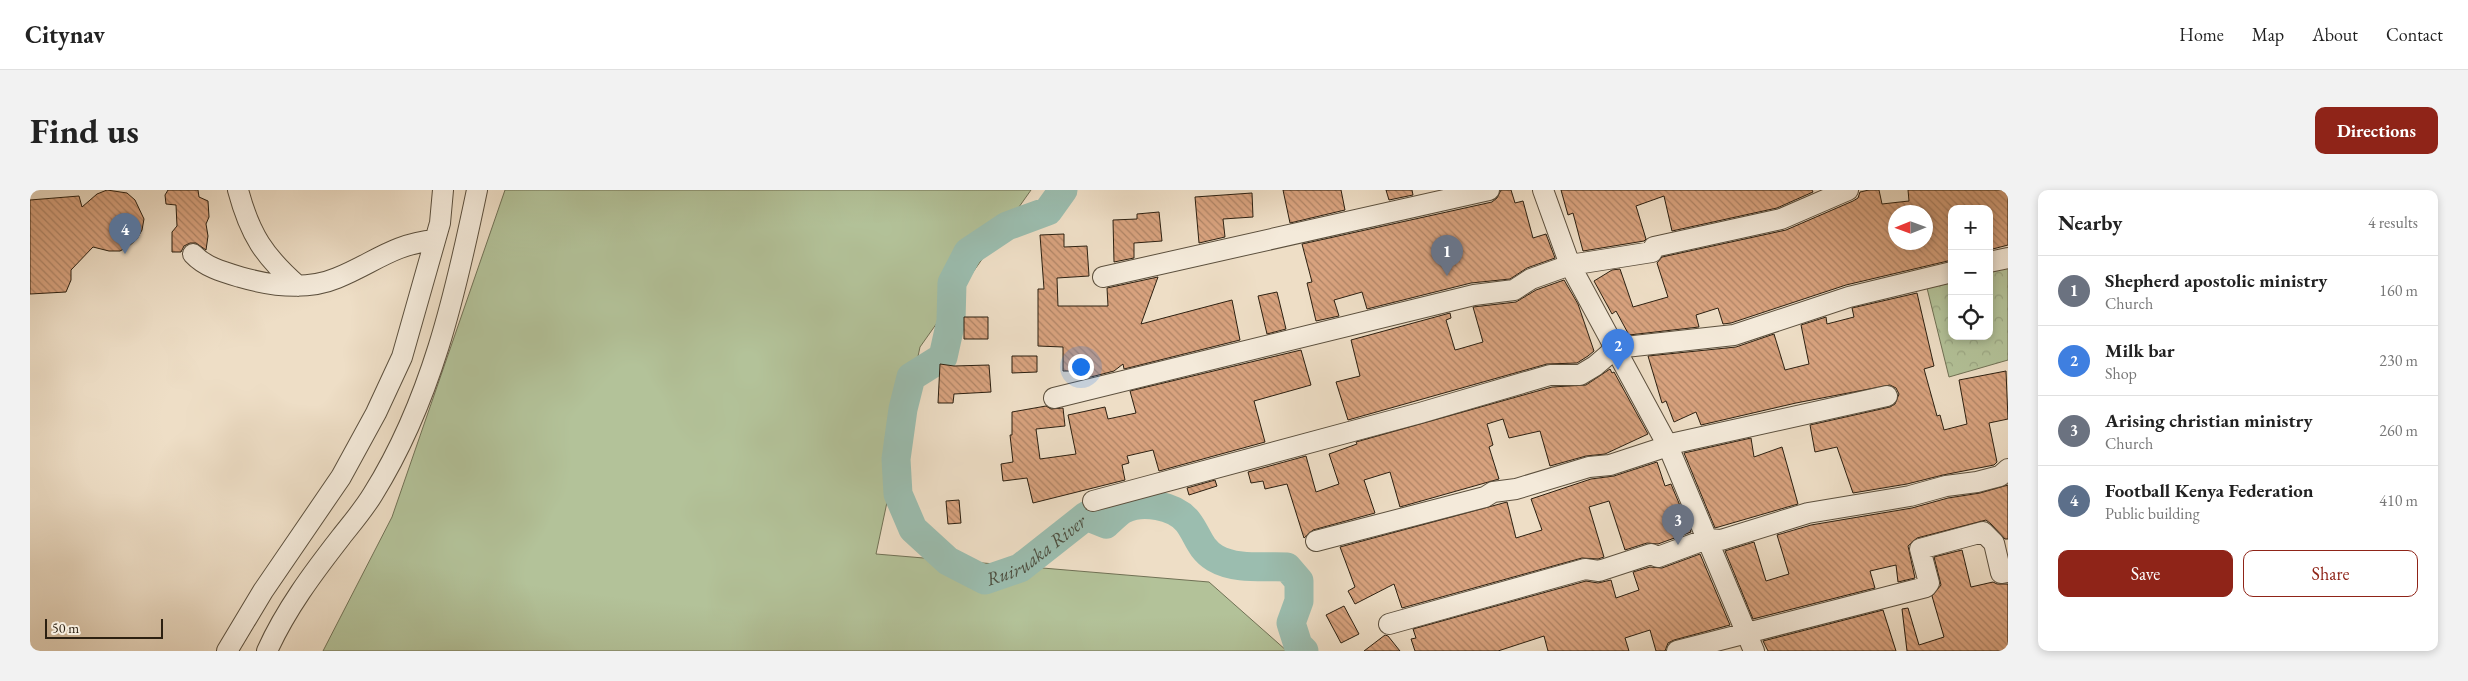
<!DOCTYPE html>
<meta charset="utf-8">
<style>
:root{--surface:#fff;--page:#f2f2f2;--text:#222;--muted:#767676;--line:#e0e0e0;--accent:#8f2418}
body{margin:0;font-family:"EB Garamond",serif;background:var(--page);color:var(--text)}
.controls{position:absolute;right:15px;top:15px;display:grid;overflow:hidden;border-radius:10px;box-shadow:0 2px 8px #0003}
.controls button{width:45px;height:45px;display:grid;place-items:center;padding:0;border:0;border-bottom:1px solid var(--line);background:var(--surface);color:var(--text);font:25px sans-serif}
.compass{position:absolute;left:1858px;top:15px;width:45px;height:45px;border-radius:50%;background:var(--surface);box-shadow:0 2px 8px #0003;rotate:269deg}
.scale{position:absolute;left:15px;bottom:12px;width:118px;box-sizing:border-box;padding-left:5px;border:2px solid #2c2011;border-top:0;font-size:14px;line-height:18px;white-space:nowrap;color:#2c2011;-webkit-text-stroke:4px #f4eada;paint-order:stroke}
.you{position:absolute;left:1050px;top:176px;width:18px;height:18px;margin:-12px;border:4px solid #fff;border-radius:50%;background:#1a73e8;box-shadow:0 0 0 8px #1a73e833}
.badge{display:grid;place-items:center;width:32px;height:32px;border-radius:50%;background:var(--accent);color:#fff;font-size:16px;font-weight:700}
.pin{position:absolute;translate:-50% -41px;filter:drop-shadow(0 1px 2px #0008)}
.pin::after{content:'';position:absolute;top:26px;width:18px;height:15px;background:inherit;clip-path:polygon(0 0,100% 0,50% 100%)}
.list{margin:0;padding:0;list-style:none}
h2{display:flex;justify-content:space-between;align-items:center;height:65px;margin:0;padding:0 20px;font-size:21px}
h2 small{font-size:16px;font-weight:400;color:var(--muted)}
.list li{display:grid;grid-template-columns:32px 1fr auto;gap:15px;align-items:center;box-sizing:border-box;height:70px;padding:0 20px;border-top:1px solid var(--line)}
.list b{display:block;font-size:19px;white-space:nowrap}
.list p{margin:0;font-size:16px;white-space:nowrap;color:var(--muted)}
.list em{font-size:16px;font-style:normal;color:var(--muted)}
.actions{display:flex;gap:10px;padding:15px 20px}
.actions a{flex:1;padding:11px 0;border:1px solid var(--accent);border-radius:10px;text-align:center;font-size:18px;color:var(--accent)}
.actions .main{background:var(--accent);color:#fff}
.icon{flex:none;width:28px;height:28px;fill:none;stroke:currentColor;stroke-width:2;stroke-linecap:round;stroke-linejoin:round}
.map{position:relative;flex:none;width:1978px;height:461px;overflow:hidden;border-radius:10px}
header{display:flex;align-items:center;gap:30px;box-sizing:border-box;height:70px;padding:0 25px;background:var(--surface);border-bottom:1px solid var(--line)}
header strong{font-size:24px}
nav{display:flex;gap:28px;margin-inline-start:auto;font-size:18px}
.intro{display:flex;align-items:center;justify-content:space-between;box-sizing:border-box;height:120px;padding:0 30px}
h1{margin:0;font-size:35px}
.button{padding:12px 22px;border-radius:10px;background:var(--accent);color:#fff;font-size:18px;font-weight:700}
main{display:flex;gap:30px;padding:0 30px}
aside{flex:1;background:var(--surface);border-radius:10px;box-shadow:0 2px 8px #0003}
.map>svg:first-child{display:block}
.green{fill:#b3c299;stroke:#707155}
.park{fill:url(#park-crowns);stroke:#707155}
.lines{fill:none;stroke-linecap:round;stroke-linejoin:round}
.river{stroke:#9bbdaf;stroke-width:29}
.building{fill:url(#building-back-hatch);stroke:#2c2011;fill-rule:evenodd}
.minor-casing{stroke:#5c503e;stroke-width:22}
.minor{stroke:#f4eada;stroke-width:20}
.labels{text-anchor:middle;dominant-baseline:central;stroke-width:4;stroke-linejoin:round;paint-order:stroke}
.water-label{font-size:19px;font-style:italic;fill:#4d4f40;stroke:#f4eada}
</style>
<header>
<strong>Citynav</strong>
<nav><a>Home</a><a>Map</a><a>About</a><a>Contact</a></nav>
</header>
<div class="intro"><h1>Find us</h1><a class="button">Directions</a></div>
<main>
<div class="map">
<svg width="1978" height="461" viewBox="0 0 1978 461">
<defs>
<pattern id="park-crowns" width="20" height="18" patternUnits="userSpaceOnUse" patternTransform="scale(1.25)"><rect width="20" height="18" fill="#b3c299"/><path d="M2 6a3 3 0 1 1 6 0M12 15a3 3 0 1 1 6 0" fill="none" stroke="#9aa683"/></pattern>
<pattern id="building-back-hatch" width="6" height="6" patternUnits="userSpaceOnUse" patternTransform="scale(1.25)"><rect width="6" height="6" fill="#d8a27e"/><path d="M-1 5l2 2M0 0l6 6M5-1l2 2" fill="none" stroke="#af8466"/></pattern>
</defs>
<rect width="100%" height="100%" fill="#eedec6"/>
<filter id="stains"><feTurbulence type="fractalNoise" baseFrequency=".004" numOctaves="4"/><feColorMatrix values="0 0 0 0 .2 0 0 0 0 .09 0 0 0 0 .02 0 0 0 .5 -.17"/></filter>
<radialGradient id="worn" r=".72"><stop offset=".6" stop-color="#630" stop-opacity="0"/><stop offset="1" stop-color="#630" stop-opacity=".3"/></radialGradient>
<!-- green -->
<path class="green" d="M475 0H1001L890 157 846 364 1179 392 1257 461H293L362 327Z"/>
<!-- park -->
<path class="park" d="M1978 71V170L1919 187 1896 94 1922 87V146H1959V76Z"/>
<g class="lines">
<!-- river -->
<path class="river" id="s1" d="M1033 0 1018 21 977 36 938 62 922 93 921 131 913 167 881 187 873 219 866 269 868 304 883 339 918 371 955 390 990 378 1056 326 1076 334C1082 329 1088 322 1094 319 1112 310 1145 315 1158 332 1168 345 1169 358 1185 368 1205 380 1234 376 1257 377L1269 391V411L1261 433 1268 455 1274 461"/>
</g>
<!-- building -->
<path class="building" d="M77 0 97 3 105 10 114 29 112 40 107 49 99 56 90 61H79L63 57 41 80V90L36 102 0 104V10L49 6 52 17 67 4Z
M138 0H168L169 7 178 11 179 27 176 34 178 46 176 60 166 53H160L154 56 151 62H142V42L147 36 146 15 136 14 135 5Z
M1253 0H1311L1315 20 1260 33Z
M1356 0H1382L1383 5 1359 10Z
M1471 0H1481L1485 13 1493 11 1503 48 1516 44 1525 68 1497 78 1480 89 1441 93 1337 119 1332 102 1304 110 1309 126 1286 131 1277 93 1282 92 1272 54 1462 12 1467 8Z
M1531 0H1782L1783 2 1747 18 1642 41 1634 6 1606 16 1616 49 1614 51 1553 61 1543 23 1538 25Z
M1839 0H1849L1852 14 1879 11 1878 0H1978V55L1959 60V19H1922V70L1816 95 1701 133 1693 134 1688 118 1666 125 1669 137 1599 145 1586 121 1582 124 1564 91 1582 80 1590 79 1603 117 1638 107 1627 73 1632 67 1756 40 1823 11 1828 8 1830 2ZM1866 22H1896V52H1866Z
M1222 3 1223 27 1193 29 1195 47 1169 53 1165 7Z
M1129 22 1132 51 1104 53V68L1084 72 1083 30 1107 29V24Z
M1034 44V57L1057 56 1059 86 1027 88 1028 116H1078L1077 98 1128 87 1111 134 1202 110 1210 150 1094 179 1093 174 1084 181 1061 187H1056V181H1033V157L1008 156V99H1014L1010 45Z
M1534 90 1548 114 1564 161 1558 166 1547 173 1517 174 1318 230 1306 192 1330 186 1321 150 1420 123 1421 128 1416 130 1425 160 1429 159 1453 152 1443 117 1486 112 1506 100Z
M1247 102 1256 139 1237 144 1228 106Z
M1887 103 1904 176 1894 179 1907 226 1910 225 1914 240 1937 234 1929 190 1976 181 1978 229 1959 233 1967 272 1964 275 1913 285 1877 294 1823 303 1807 257 1785 262 1780 235 1860 217 1865 214 1869 204 1866 198 1860 195 1766 213 1671 235 1666 222 1644 232 1636 211 1632 213 1618 166 1706 157 1744 144 1755 180 1779 174 1771 135 1796 127 1797 134 1824 127 1822 118Z
M934 127H958V149H934Z
M1271 160 1281 195 1224 211 1235 252 1129 281 1123 260 1097 266 1099 273 1092 275 1095 290 1003 313 997 288 973 291 971 274 983 272 980 245H982V222L1016 216 1021 219 1033 218 1035 236 1006 239 1010 269 1046 264 1038 225 1075 217 1078 229 1106 223 1100 201Z
M982 166H1007V182L982 183Z
M910 174 924 176 959 175 961 202 924 204 923 213H908Z
M1580 179 1582 183 1584 182 1618 244 1575 264 1556 266 1520 276 1510 241 1479 248 1473 229 1457 234 1463 255 1459 257 1469 289 1370 317 1360 282 1334 290 1345 323 1283 340 1274 348 1257 294 1235 299 1233 291 1221 293 1218 282 1276 266 1286 302 1309 294 1299 264 1327 254 1326 252 1522 197 1556 195Z
M1721 248 1724 267 1752 257 1768 314 1685 338 1654 263Z
M1627 272 1635 296 1641 294 1661 342 1628 354 1617 353 1595 360 1579 311 1559 317 1574 367 1568 369 1552 368 1372 418 1364 394 1325 414 1318 401 1325 397 1310 357 1477 312 1486 348 1512 340 1501 309 1561 289 1584 286Z
M1185 290 1187 296 1159 305 1157 298Z
M1978 295V349H1975L1961 334 1956 330 1887 348 1878 356 1885 388 1868 392 1866 375 1840 381 1845 398 1723 429 1695 361 1724 352 1736 391 1759 384 1747 345 1781 335 1882 318 1918 308 1950 303Z
M929 310 931 333 918 334 916 311Z
M1932 360 1941 397 1963 392 1967 394H1978V461H1877L1872 419 1878 418 1889 455 1914 447 1902 406 1911 395 1904 367Z
M1670 364 1700 435 1644 450 1638 453 1635 461H1626L1620 440 1595 448 1599 461H1518L1514 446 1468 461H1385L1381 449 1386 448 1383 439 1556 391 1568 393 1581 390 1586 408 1609 400 1603 382 1620 377 1632 378Z
M1314 416 1329 444 1311 453 1296 425Z
M1853 420 1866 461H1738L1733 451Z
M1355 445 1358 446 1370 461H1334Z"/>
<g class="lines">
<defs>
<path id="minor" d="M208 0C220 45 234 66 268 96
M1513 0 1540 75 1638 256 1724 461
M163 64C175 77 193 82 210 87 241 96 276 101 307 88 344 73 363 54 405 50
M1959 72 1978 68
M1073 87 1459 0
M1024 208 1444 105 1484 100 1501 89 1540 75 1622 62 1624 57 1751 29 1818 0
M1636 255 1857 206
M1063 311 1390 223 1520 185H1550L1565 176 1586 158 1704 145 1819 107 1922 82
M1286 351 1455 307 1463 302 1486 299 1559 277 1580 275 1638 256
M1359 434 1555 379 1569 381 1621 364 1628 367 1677 349 1691 350 1778 323 1880 306 1916 296 1947 292 1970 286 1978 279
M197 461 233 401 311 287 346 223 372 167 410 33 413 0
M237 461C256 419 283 383 311 347 322 333 334 319 343 304 401 211 425 106 447 0
M1647 461 1896 397 1899 393 1890 359 1953 342 1964 353 1971 383 1978 382"/>
</defs>
<!-- minor casing -->
<use href="#minor" class="minor-casing"/>
<!-- minor -->
<use href="#minor" class="minor"/>
</g>
<g class="labels">
<!-- water labels -->
<g class="water-label">
<text stroke="none"><textPath href="#s1" startOffset="569">Ruiruaka River</textPath></text>
</g>
</g>
<rect width="100%" height="100%" filter="url(#stains)"/>
<rect width="100%" height="100%" fill="url(#worn)"/>
</svg>
<div class="controls">
<button>+</button>
<button>−</button>
<button><svg class="icon" aria-label="locate" viewBox="0 0 24 24"><circle cx="12" cy="12" r="6"/><path d="M12 2v4M12 18v4M2 12h4M18 12h4"/></svg></button>
</div>
<svg class="compass" viewBox="-18 -18 36 36"><path d="M0-13l5 13h-10z" fill="#e53935"/><path d="M0 13l5-13h-10z" fill="#767676"/></svg>
<div class="scale">50 m</div>
<div class="you"></div>
<div class="pin badge" style="left:1417px;top:86px;background:#6b7280">1</div>
<div class="pin badge" style="left:1588px;top:180px;background:#3f7fe0">2</div>
<div class="pin badge" style="left:1648px;top:355px;background:#6b7280">3</div>
<div class="pin badge" style="left:95px;top:64px;background:#5c6f8a">4</div>
</div>
<aside>
<h2>Nearby<small>4 results</small></h2>
<ul class="list">
<li><span class="badge" style="background:#6b7280">1</span><div><b>Shepherd apostolic ministry</b><p>Church</p></div><em>160 m</em></li>
<li><span class="badge" style="background:#3f7fe0">2</span><div><b>Milk bar</b><p>Shop</p></div><em>230 m</em></li>
<li><span class="badge" style="background:#6b7280">3</span><div><b>Arising christian ministry</b><p>Church</p></div><em>260 m</em></li>
<li><span class="badge" style="background:#5c6f8a">4</span><div><b>Football Kenya Federation</b><p>Public building</p></div><em>410 m</em></li>
</ul>
<div class="actions"><a class="main">Save</a><a>Share</a></div>
</aside>
</main>
